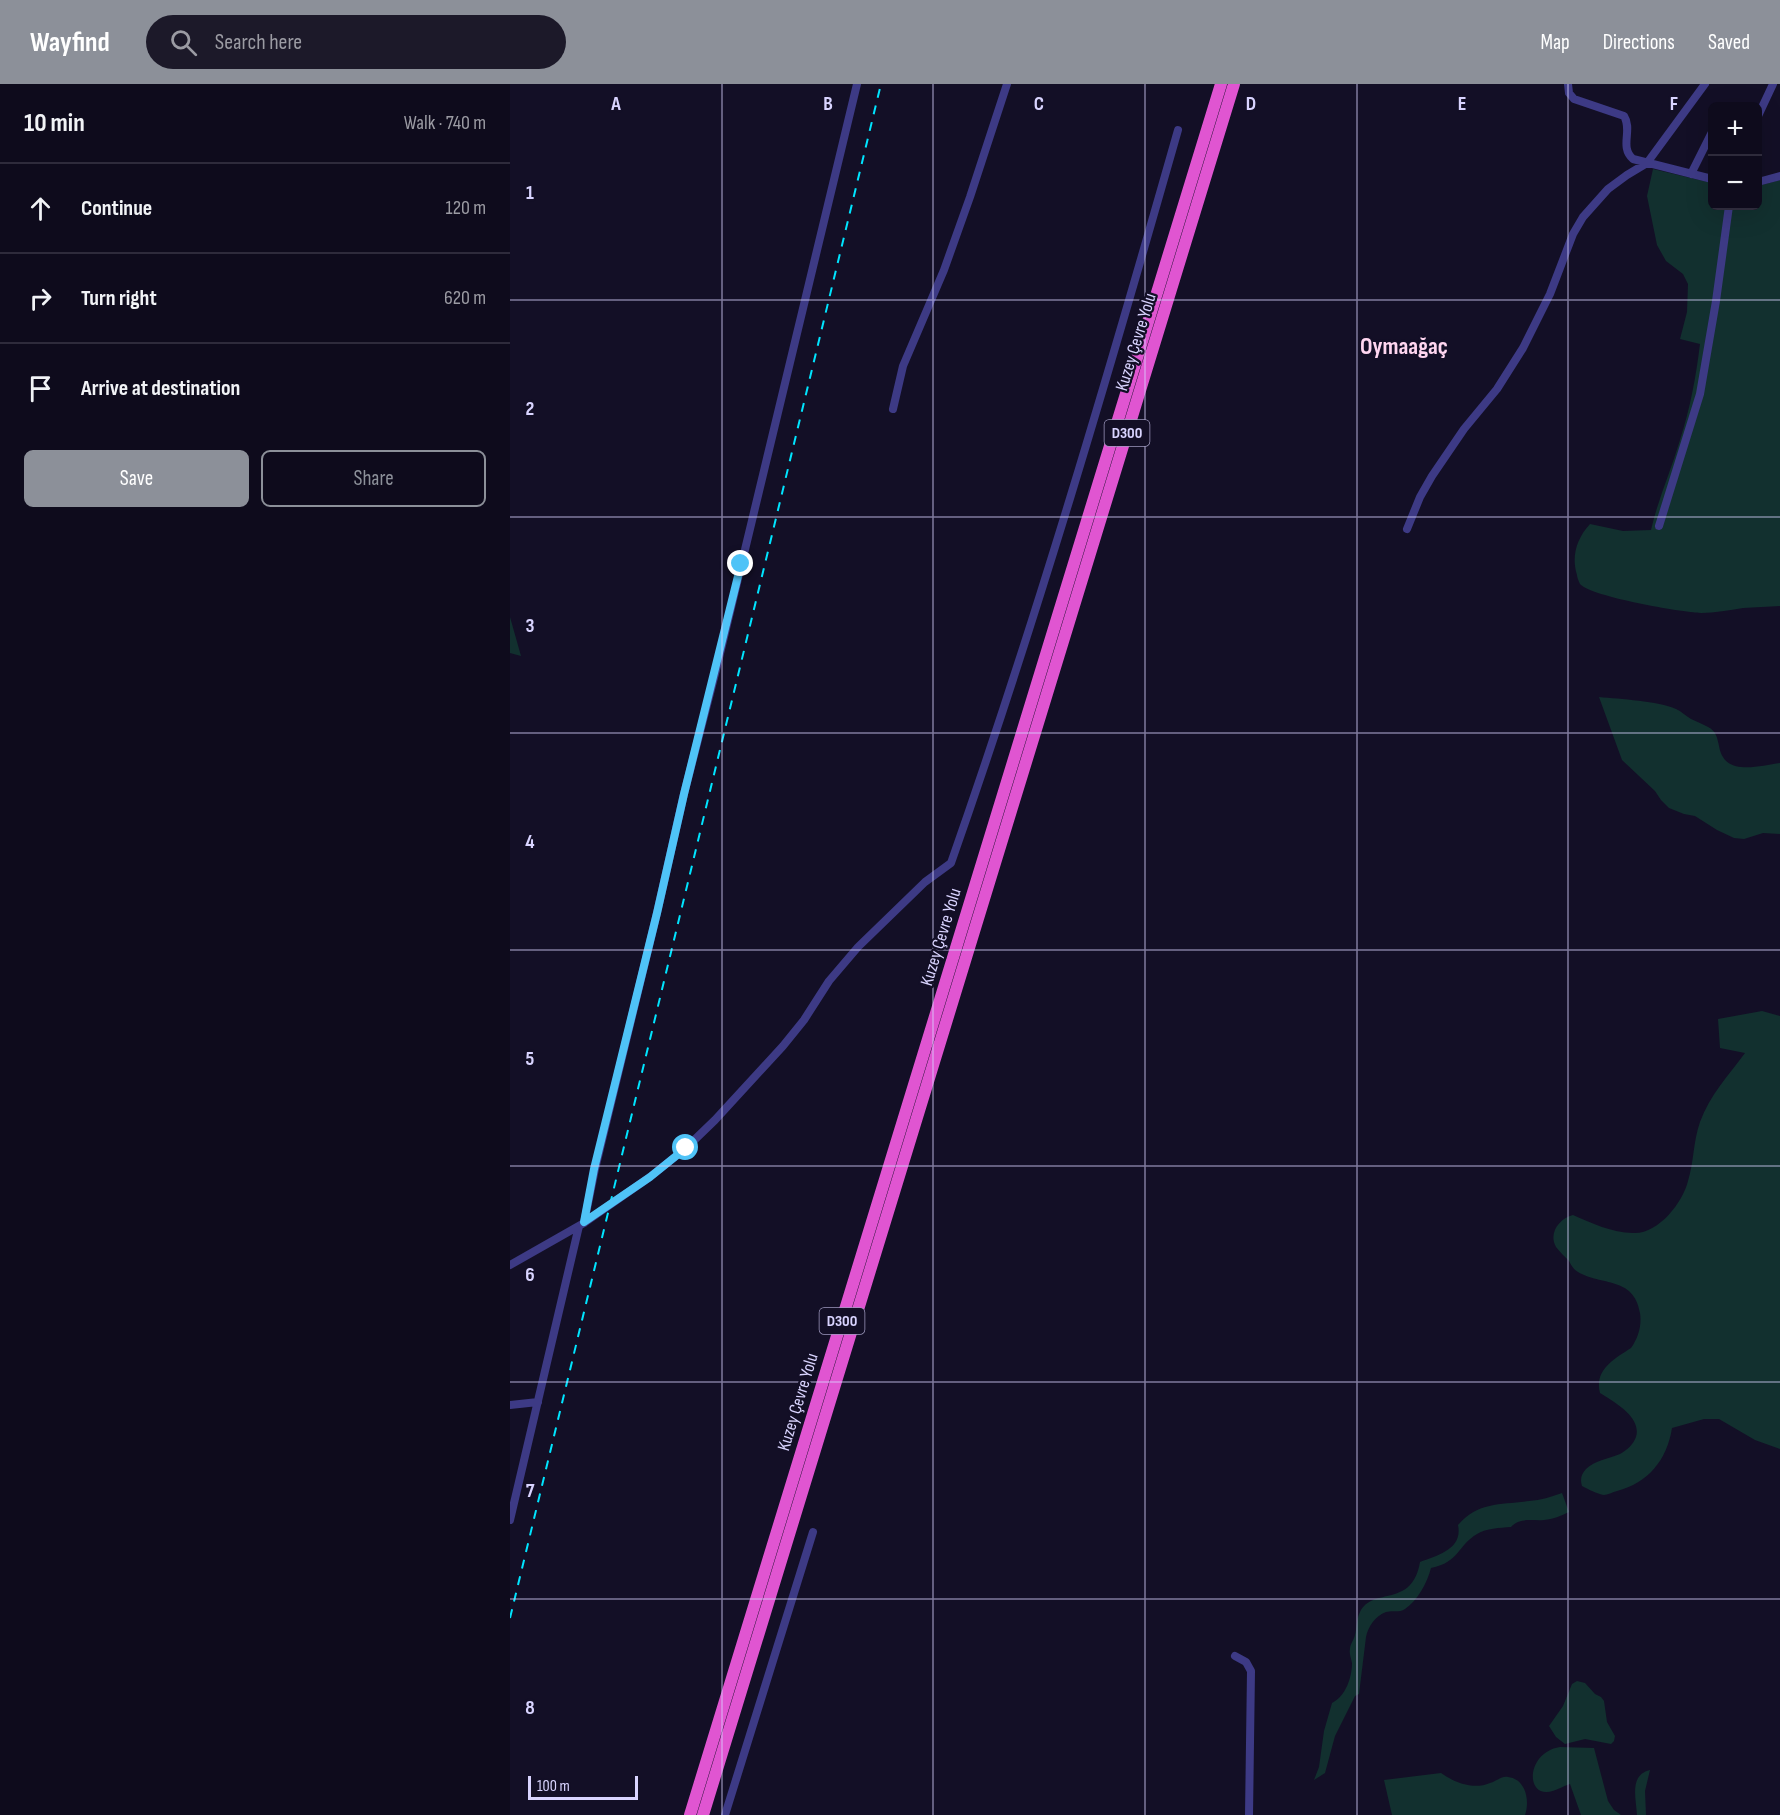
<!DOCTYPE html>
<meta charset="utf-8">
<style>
:root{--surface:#0e0b1c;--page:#1c1929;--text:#f1f3f6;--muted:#9b9ba3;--line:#2e2b3b;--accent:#8c9099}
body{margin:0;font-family:"Sofia Sans Condensed",sans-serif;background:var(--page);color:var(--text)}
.controls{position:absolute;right:18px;top:18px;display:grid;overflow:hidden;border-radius:9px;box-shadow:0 6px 24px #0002}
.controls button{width:54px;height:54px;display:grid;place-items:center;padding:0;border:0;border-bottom:2px solid var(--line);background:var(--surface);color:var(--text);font:30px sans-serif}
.scale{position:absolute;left:18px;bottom:15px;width:110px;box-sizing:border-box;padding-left:6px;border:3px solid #d9d4ff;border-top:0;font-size:16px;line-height:21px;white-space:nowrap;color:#d9d4ff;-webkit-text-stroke:4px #130f26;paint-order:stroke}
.stop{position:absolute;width:18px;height:18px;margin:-14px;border:4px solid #4fc3f7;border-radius:50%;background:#fff}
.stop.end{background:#4fc3f7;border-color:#fff;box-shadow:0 2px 6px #0008}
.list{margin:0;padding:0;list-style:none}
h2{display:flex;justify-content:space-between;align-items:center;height:78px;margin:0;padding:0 24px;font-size:26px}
h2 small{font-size:20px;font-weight:400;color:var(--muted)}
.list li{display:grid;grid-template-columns:39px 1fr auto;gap:18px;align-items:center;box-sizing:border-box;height:90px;padding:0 24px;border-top:2px solid var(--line)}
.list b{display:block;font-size:22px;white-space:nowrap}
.list em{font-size:20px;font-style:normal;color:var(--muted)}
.actions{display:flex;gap:12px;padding:18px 24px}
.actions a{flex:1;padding:14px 0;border:2px solid var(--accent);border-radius:9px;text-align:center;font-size:21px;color:var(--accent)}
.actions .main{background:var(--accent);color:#fff}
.icon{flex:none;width:33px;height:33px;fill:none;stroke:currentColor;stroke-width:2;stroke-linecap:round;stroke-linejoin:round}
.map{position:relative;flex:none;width:1270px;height:1731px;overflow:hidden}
header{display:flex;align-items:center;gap:36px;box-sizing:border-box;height:84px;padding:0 30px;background:var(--accent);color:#fff}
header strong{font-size:28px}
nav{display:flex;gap:33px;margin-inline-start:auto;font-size:21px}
.search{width:420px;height:54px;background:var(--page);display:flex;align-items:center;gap:15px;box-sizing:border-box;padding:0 21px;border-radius:33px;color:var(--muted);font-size:22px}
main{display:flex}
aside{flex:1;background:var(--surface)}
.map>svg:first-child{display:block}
.green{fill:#12302f}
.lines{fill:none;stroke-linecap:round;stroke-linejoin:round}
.minor{stroke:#3d3a85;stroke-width:8}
.trunk{stroke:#e055d1;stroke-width:12}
.rail{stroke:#00e5ff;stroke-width:2;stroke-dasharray:9 8;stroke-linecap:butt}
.route{stroke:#4fc3f7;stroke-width:8}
.grid{fill:none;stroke:#d9d4ff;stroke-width:1.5;stroke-opacity:0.55}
.labels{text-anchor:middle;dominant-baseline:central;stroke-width:4.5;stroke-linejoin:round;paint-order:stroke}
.shield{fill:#130f26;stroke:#9e99be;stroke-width:1.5}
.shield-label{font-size:16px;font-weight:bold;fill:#d9d4ff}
.street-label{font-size:18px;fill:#d9d4ff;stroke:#130f26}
.district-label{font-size:24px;font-weight:bold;fill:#ffd6f0;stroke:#130f26}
.grid-label{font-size:20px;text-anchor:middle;font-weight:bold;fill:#d9d4ff;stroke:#130f26;stroke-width:4.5;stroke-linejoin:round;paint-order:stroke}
</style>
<header>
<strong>Wayfind</strong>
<div class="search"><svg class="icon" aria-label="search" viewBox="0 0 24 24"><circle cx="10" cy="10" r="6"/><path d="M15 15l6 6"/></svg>Search here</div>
<nav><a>Map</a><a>Directions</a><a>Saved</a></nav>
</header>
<main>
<aside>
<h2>10 min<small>Walk · 740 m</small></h2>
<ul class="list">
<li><svg class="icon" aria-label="ahead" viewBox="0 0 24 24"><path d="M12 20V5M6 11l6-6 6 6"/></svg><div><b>Continue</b></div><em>120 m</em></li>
<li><svg class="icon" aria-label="right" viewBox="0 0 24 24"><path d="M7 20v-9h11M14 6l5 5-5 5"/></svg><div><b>Turn right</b></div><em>620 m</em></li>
<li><svg class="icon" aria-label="arrive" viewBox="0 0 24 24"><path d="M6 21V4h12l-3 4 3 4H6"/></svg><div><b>Arrive at destination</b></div></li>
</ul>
<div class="actions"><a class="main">Save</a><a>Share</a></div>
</aside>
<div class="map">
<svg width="1270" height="1731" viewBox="0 0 1270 1731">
<rect width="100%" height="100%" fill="#130f26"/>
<!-- green -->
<path class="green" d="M1143 85 1202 99V122H1248V102L1270 96V522C1258 523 1245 523 1233 524 1219 526 1205 529 1191 529 1171 528 1082 513 1070 500 1069 498 1067 493 1067 491 1061 472 1067 454 1080 440L1113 447 1141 446C1148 415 1161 387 1170 356 1180 325 1186 293 1190 260L1170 255 1177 228 1178 200 1173 190 1156 177 1147 161 1137 112Z
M0 533 11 572 0 569Z
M1089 613C1110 615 1148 617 1166 625 1171 627 1176 632 1181 635 1187 638 1193 640 1198 643 1206 647 1207 653 1209 662 1214 693 1248 682 1270 679V750L1253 749 1234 755 1224 754 1207 746 1185 732 1174 730 1159 724 1151 716 1145 707 1112 676Z
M1252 927 1270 932V1365L1245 1356 1209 1335H1194L1162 1344C1157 1376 1138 1399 1107 1407 1103 1408 1097 1411 1094 1411 1087 1410 1078 1405 1072 1402 1070 1396 1071 1390 1076 1385 1084 1377 1100 1374 1110 1370 1117 1366 1123 1361 1126 1353 1132 1333 1104 1318 1090 1309 1084 1286 1104 1275 1121 1264 1128 1254 1132 1242 1130 1229 1124 1192 1091 1202 1068 1188 1064 1186 1061 1181 1059 1177 1055 1173 1050 1168 1046 1163 1038 1149 1050 1134 1063 1131 1081 1139 1105 1150 1125 1149 1149 1149 1173 1118 1178 1097 1184 1078 1183 1058 1190 1038 1200 1011 1218 992 1235 969L1210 964 1208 935Z
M1052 1409 1059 1428C1051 1432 1043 1435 1034 1436 1022 1437 1010 1433 1001 1443 989 1444 977 1444 967 1450 947 1462 950 1478 921 1484 917 1499 908 1516 895 1525 889 1529 883 1526 876 1528 865 1532 858 1543 856 1553L849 1610 845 1612 825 1652 815 1689 804 1696 809 1683 814 1647 822 1619C836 1612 842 1593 842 1579 841 1574 839 1569 840 1565 840 1560 844 1556 845 1551 847 1544 846 1536 850 1528 863 1502 902 1525 910 1478 928 1471 953 1465 948 1441 969 1417 991 1421 1019 1417 1031 1416 1041 1413 1052 1409Z
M1067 1597 1075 1599 1085 1610 1091 1613 1094 1617 1097 1638 1105 1652 1104 1657 1101 1660 1075 1655 1055 1660 1046 1653 1039 1642 1053 1622 1062 1600Z
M1050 1663 1084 1664 1098 1717 1104 1726 1111 1731H1071L1060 1700C1053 1702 1044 1708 1037 1708 1015 1709 1018 1668 1050 1663Z
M1140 1686 1135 1707 1136 1731H1127C1126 1714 1119 1691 1140 1686Z
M931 1689C945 1699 964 1706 980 1699 987 1697 991 1692 998 1693 1016 1695 1020 1717 1015 1731H882L874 1696Z"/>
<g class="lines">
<!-- minor -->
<path class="minor" d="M1058 0 1059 9 1064 15 1114 32C1123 46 1109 63 1123 75L1202 95
M1248 32 1263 0
M1181 90 1202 48
M1248 98 1270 92
M383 325 393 282 434 186 460 113 497 0
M1149 442 1190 310 1206 217 1219 122
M897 445 910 413 922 392 954 345 987 305 1013 264 1040 210 1063 150 1073 133 1098 105 1117 91 1137 79 1195 0
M74 1139 85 1085 147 829 174 710 207 582 347 0
M0 1181 74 1139 140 1093 176 1064 205 1036 273 962 294 936 319 897 348 863 415 798 441 779C526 537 598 292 668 46
M0 1321 28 1318
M0 1436 69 1142
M725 1572 736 1578 741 1587 739 1731
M215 1731 303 1448"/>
<!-- trunk -->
<path class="trunk" d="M180 1731 711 0
M193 1731 724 0"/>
<!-- rail -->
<path class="rail" d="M0 1534 371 0"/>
</g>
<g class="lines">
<!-- route -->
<path class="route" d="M176 1064 140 1093 74 1138 84 1085 147 829 174 710 231 480"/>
</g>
<!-- grid -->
<path class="grid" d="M212 0V1731M423 0V1731M635 0V1731M847 0V1731M1058 0V1731M0 216H1270M0 433H1270M0 649H1270M0 866H1270M0 1082H1270M0 1298H1270M0 1515H1270"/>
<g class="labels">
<!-- shield labels -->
<g class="shield">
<rect x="594.5" y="336" width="45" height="26" rx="4.5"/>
<rect x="309.5" y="1224" width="45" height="26" rx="4.5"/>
</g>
<g class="shield-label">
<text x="617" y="349">D300</text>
<text x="332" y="1237">D300</text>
</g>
<!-- street labels -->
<g class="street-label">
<text transform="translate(626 258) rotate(-73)">Kuzey Çevre Yolu</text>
<text transform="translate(431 853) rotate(-73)">Kuzey Çevre Yolu</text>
<text transform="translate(288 1318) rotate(-73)">Kuzey Çevre Yolu</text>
</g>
<!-- district labels -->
<g class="district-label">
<text x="894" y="262">Oymaağaç</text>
</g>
</g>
<g class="grid-label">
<text x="106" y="26">A</text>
<text x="318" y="26">B</text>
<text x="529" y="26">C</text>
<text x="741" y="26">D</text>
<text x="952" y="26">E</text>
<text x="1164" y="26">F</text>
<text x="20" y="115">1</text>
<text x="20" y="331">2</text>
<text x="20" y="548">3</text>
<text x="20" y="764">4</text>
<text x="20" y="981">5</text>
<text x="20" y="1197">6</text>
<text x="20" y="1413">7</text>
<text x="20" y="1630">8</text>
</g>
</svg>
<div class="controls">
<button>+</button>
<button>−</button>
</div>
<div class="scale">100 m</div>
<div class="stop" style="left:176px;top:1064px"></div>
<div class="stop end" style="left:231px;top:480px"></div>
</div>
</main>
